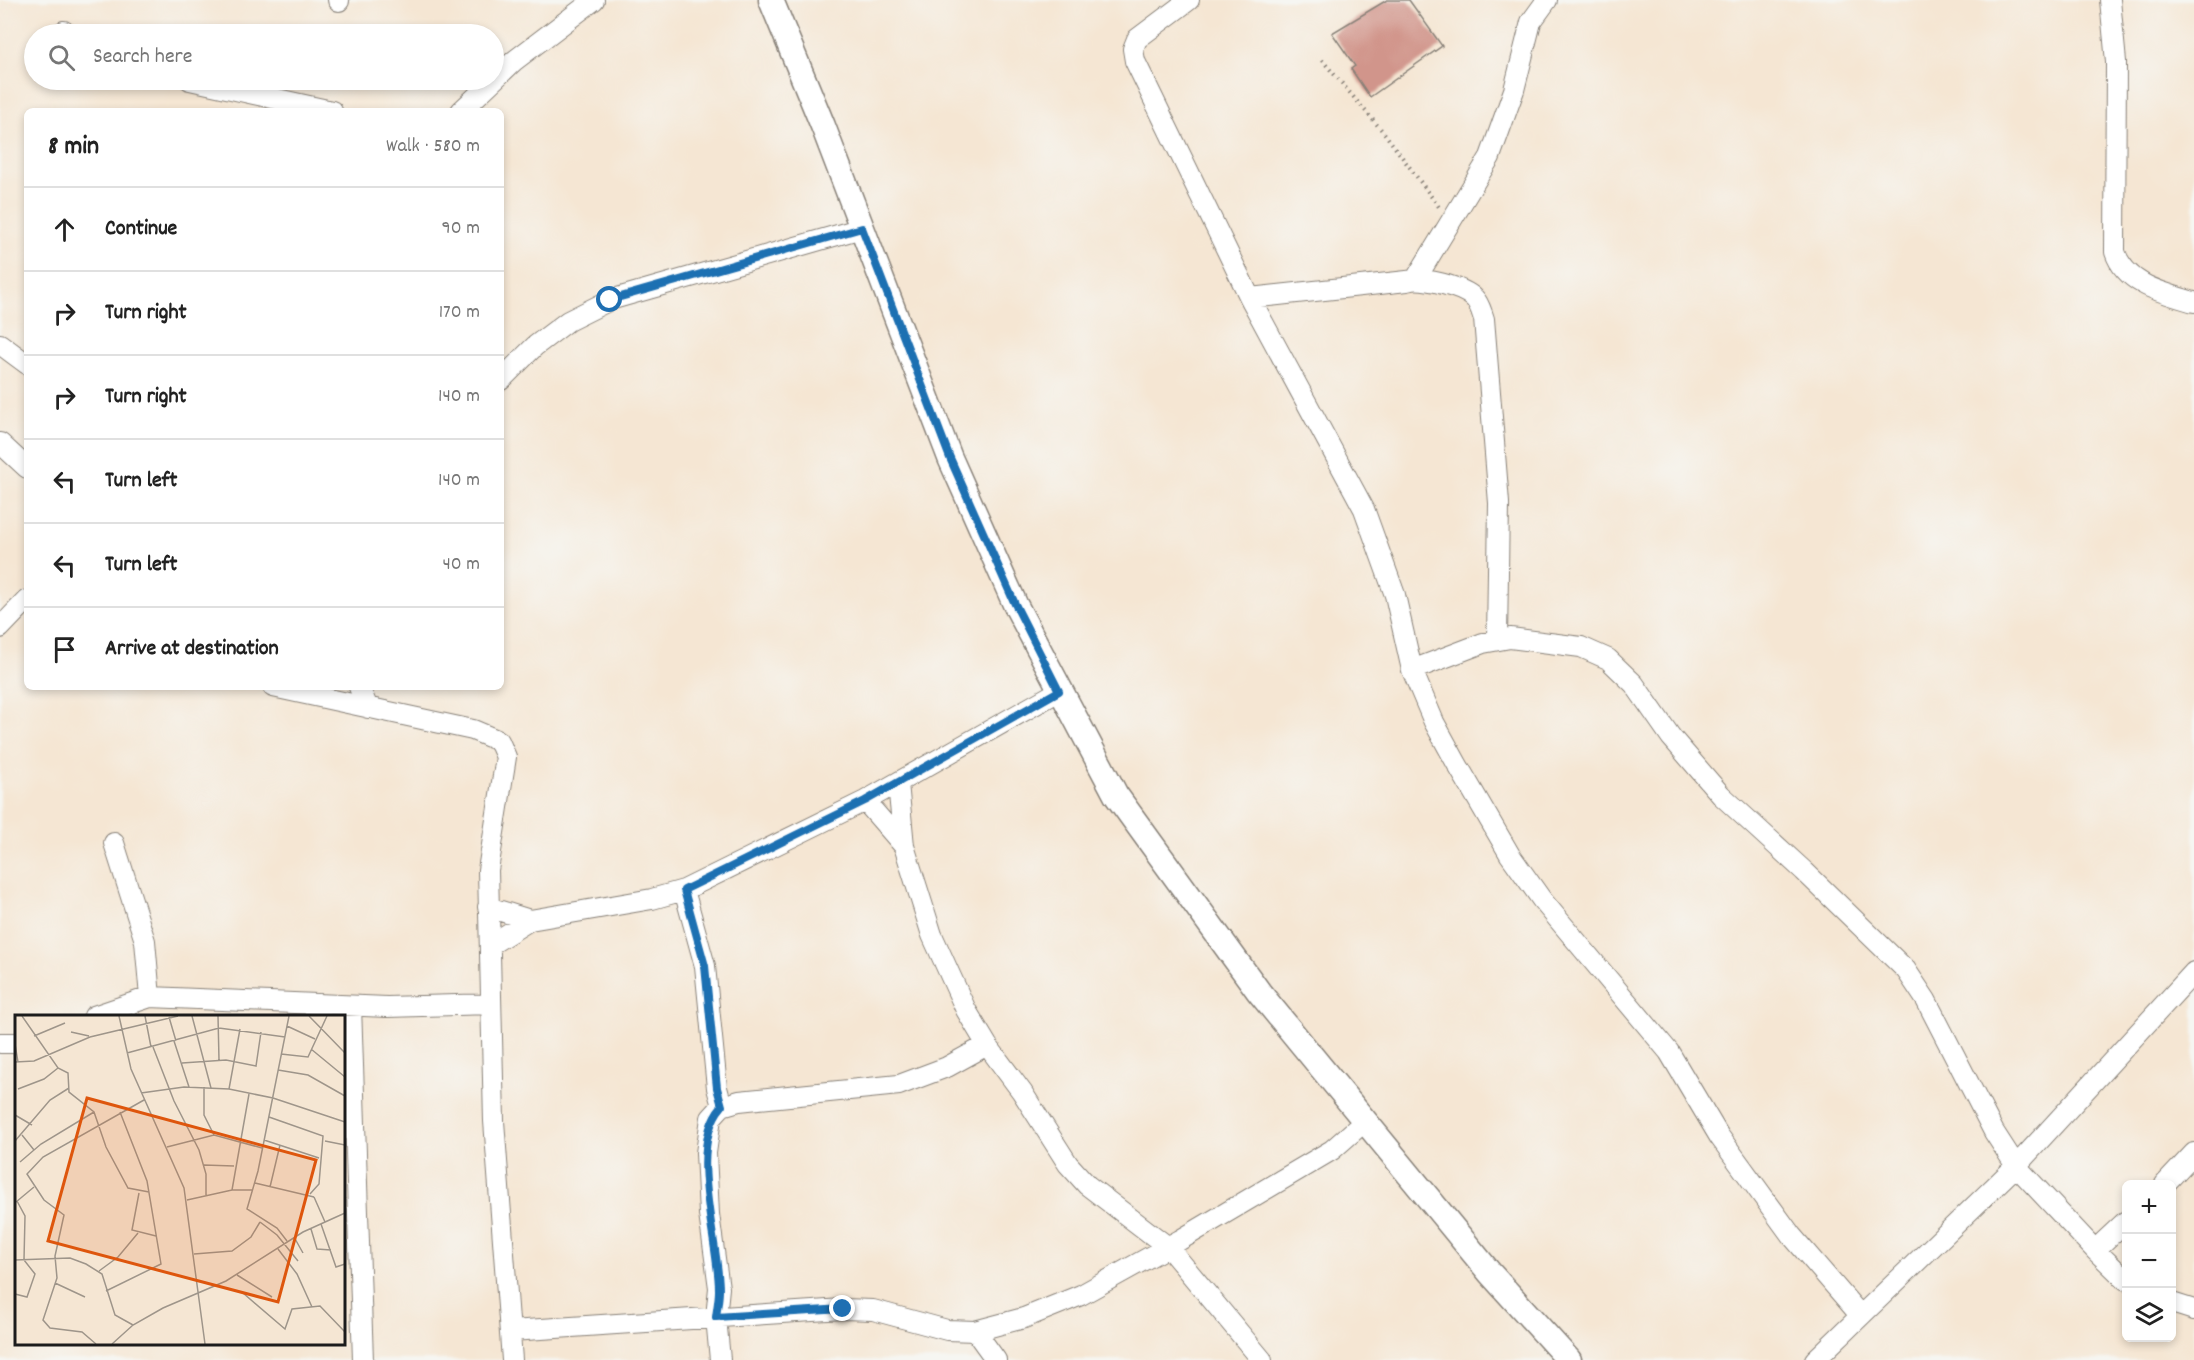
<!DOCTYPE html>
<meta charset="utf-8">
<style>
:root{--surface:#fff;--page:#f6f6f6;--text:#222;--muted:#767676;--line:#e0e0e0}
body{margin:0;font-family:Dekko,sans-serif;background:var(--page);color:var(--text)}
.controls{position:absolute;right:18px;bottom:18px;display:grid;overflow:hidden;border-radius:9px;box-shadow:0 3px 9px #0003}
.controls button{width:54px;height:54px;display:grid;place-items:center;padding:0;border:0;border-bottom:2px solid var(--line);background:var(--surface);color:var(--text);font:30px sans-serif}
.stop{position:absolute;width:18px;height:18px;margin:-14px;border:4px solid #1f6fb2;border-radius:50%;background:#fff}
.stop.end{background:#1f6fb2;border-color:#fff;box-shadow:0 2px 6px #0008}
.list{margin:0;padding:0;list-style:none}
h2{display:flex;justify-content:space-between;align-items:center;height:78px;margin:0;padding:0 24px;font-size:26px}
h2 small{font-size:20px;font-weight:400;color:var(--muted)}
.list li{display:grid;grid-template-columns:39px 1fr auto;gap:18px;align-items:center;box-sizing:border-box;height:84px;padding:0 24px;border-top:2px solid var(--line)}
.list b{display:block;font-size:22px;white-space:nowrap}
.list em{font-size:20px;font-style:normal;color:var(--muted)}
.icon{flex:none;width:33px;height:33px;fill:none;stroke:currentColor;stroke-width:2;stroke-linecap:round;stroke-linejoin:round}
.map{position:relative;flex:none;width:2194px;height:1360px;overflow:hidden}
.search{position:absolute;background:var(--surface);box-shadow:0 3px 9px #0003;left:24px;top:24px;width:480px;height:66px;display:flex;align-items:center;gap:15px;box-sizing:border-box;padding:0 21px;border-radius:33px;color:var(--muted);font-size:22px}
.panel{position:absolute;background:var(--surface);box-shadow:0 3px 9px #0003;left:24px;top:108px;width:480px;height:582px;border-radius:9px}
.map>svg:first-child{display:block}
.building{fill:#d1958b}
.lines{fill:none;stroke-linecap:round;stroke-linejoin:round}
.minor-casing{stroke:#888178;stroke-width:22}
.tertiary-casing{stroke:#888178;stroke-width:27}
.path{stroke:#888178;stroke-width:4;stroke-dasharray:1.5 4.5;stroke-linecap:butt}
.minor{stroke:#fff;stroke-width:20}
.tertiary{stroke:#fff;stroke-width:24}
.route{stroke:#1f6fb2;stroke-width:8}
.inset-road{fill:none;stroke:#9e958a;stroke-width:1.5}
.view{fill:#de560d;fill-opacity:0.15;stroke:#de560d;stroke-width:3}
.inset-edge{fill:none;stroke:#1c1c1c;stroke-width:3}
</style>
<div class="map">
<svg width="2194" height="1360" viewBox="0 0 2194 1360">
<rect width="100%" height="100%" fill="#f6f6f2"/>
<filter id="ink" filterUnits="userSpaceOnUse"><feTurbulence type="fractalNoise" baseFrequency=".0167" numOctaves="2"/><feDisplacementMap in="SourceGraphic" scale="12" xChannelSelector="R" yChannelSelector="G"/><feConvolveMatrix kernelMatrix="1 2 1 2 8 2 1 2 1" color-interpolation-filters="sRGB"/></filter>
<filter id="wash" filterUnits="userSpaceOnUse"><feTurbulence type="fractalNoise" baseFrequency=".008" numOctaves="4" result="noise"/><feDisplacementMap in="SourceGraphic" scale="24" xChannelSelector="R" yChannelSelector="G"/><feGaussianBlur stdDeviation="1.35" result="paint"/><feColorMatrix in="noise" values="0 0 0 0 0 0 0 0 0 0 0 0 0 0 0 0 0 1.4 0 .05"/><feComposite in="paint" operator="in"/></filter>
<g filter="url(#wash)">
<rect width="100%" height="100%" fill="#f5e6d3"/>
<g id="blocks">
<!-- building -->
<path class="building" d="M1387 0H1409L1442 46 1370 97 1351 69 1355 66 1332 33Z"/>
</g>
</g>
<g filter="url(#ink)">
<use href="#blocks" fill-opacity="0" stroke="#888178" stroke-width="1.5"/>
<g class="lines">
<defs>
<path id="minor" d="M338 0 339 1
M1189 0 1137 39 1133 49 1135 61 1250 298 1364 509 1395 595 1412 670 1434 722 1457 764 1510 855 1542 900 1669 1052 1719 1136 1791 1235 1860 1315
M2110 0 2116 62 2115 252C2126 285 2164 293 2194 302
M64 31 68 34
M190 80 332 111
M461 111 514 61 594 0
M1417 277 1490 157 1514 90 1531 22 1547 0
M1250 298 1407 281C1421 276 1463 287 1474 298 1480 304 1481 311 1484 319L1499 503 1497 640
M0 344 27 364
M501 380 535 346 568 321 610 300 862 228
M0 443 27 468
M0 628 27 600
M1412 670 1483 643 1510 638 1581 647 1608 659 1634 684 1671 737 1721 795 1804 871 1906 970 1926 1000 1994 1132 2016 1166 2095 1250 2126 1280
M273 687 473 730 499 741 506 757 488 870 494 1121 512 1360
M359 687 368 708
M898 783 904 846 932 935 966 1010 987 1045 1022 1092 1068 1164 1087 1185 1168 1247 1262 1360
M865 801 904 846
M114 843 145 941 150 997
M684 890 705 966 717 1088 722 1106
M488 907 530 920
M490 945 530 920 652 899 684 890 865 801 1059 691
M351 1006 363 1360
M94 1016 150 997 387 1007 491 1004
M0 1043H16
M2165 1184 2194 1153
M2095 1250 2126 1221
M2172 1303 2194 1310
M511 1331 843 1309 873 1310 947 1330 975 1331 1024 1318 1081 1295 1180 1240 1332 1150 1365 1121
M975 1331 996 1360
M720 1360 716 1317 719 1288 709 1214 706 1153 711 1118 722 1106 739 1101 899 1085 947 1067 987 1045
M1815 1360 2016 1166 2194 972"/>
<path id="tertiary" d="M771 0 823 126 950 458 1015 604 1116 795 1259 992 1490 1273 1569 1360"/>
</defs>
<!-- minor casing -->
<use href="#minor" class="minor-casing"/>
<!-- tertiary casing -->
<use href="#tertiary" class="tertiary-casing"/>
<!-- path -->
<path class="path" d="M1322 60 1385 134 1439 207"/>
<!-- minor -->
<use href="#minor" class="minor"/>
<!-- tertiary -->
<use href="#tertiary" class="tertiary"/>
</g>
</g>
<g class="lines" filter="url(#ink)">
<!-- route -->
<path class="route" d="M610 300 862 228 950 458 1015 604 1059 691 865 801 684 890 705 966 717 1088 722 1106C686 1147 719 1239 719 1290 719 1299 717 1308 716 1317L843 1309"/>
</g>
<!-- overview -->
<g transform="translate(15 1015)">
<rect width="330" height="330" fill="#f5e6d3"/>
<path class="inset-road" d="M7 1 43 53 53 58 54 77 79 97 91 132 113 173 134 177M104 1 116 54 169 173 190 329M130 1 136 32M177 1 196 73M203 1 204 45M294 1 330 38M154 2 161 26M272 11 300 24M56 17 74 21M19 21 50 8M159 26 174 72M0 29 3 47M138 32 159 86 184 135 191 159V180M296 34 330 62M112 38 204 13 270 22M266 39 293 42 312 1M0 47 19 46 75 22 163 1M167 48 211 45 241 51 246 17M263 55 293 60 330 81M189 72V100L199 120M3 74 29 64 43 53M214 74 225 14M126 78 169 72 214 74 258 83 330 107M0 100 17 110M254 102 308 121 304 169 295 179M7 120 19 135M249 125 304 143M0 126 35 85 54 73M310 126 330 130M152 132 199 120 247 133M5 147 26 129 79 97M189 150 219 151M240 168 299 182M255 172 265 130M217 175 234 79M124 178 117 215 141 221M299 182 310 207M172 185 217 175H238M1 187 19 172M245 207 262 220 283 246M306 209 321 252 330 249M296 214 302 234 316 235M279 222 288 238M272 226 262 213 232 194 243 156 274 1M263 234 282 259 297 292M179 239 217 236 236 222 245 207M0 245 55 243 71 249 87 259 100 300 118 310M84 256 103 242 123 218M222 260 257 282M40 268 70 282M91 276 146 249 132 166 105 97M228 278 270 314 277 294 305 291 330 317M0 279 12 282 20 259 9 245 10 201 2 186M81 329 67 317 35 313 28 305 42 263 40 241 49 200 29 185 12 159 28 142 129 85M97 329 118 310 148 293 211 266 288 217 330 198"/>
<path class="view" d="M72 83 301 145 263 287 33 226Z"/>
<rect width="330" height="330" class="inset-edge"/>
</g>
</svg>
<div class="controls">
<button>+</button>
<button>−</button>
<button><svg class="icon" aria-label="layers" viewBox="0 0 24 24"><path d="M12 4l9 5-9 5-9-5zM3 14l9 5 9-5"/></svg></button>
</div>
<div class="stop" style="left:610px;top:300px"></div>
<div class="stop end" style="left:843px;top:1309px"></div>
<div class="search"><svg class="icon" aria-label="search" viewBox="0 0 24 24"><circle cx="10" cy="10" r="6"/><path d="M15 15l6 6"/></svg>Search here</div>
<section class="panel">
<h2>8 min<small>Walk · 580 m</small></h2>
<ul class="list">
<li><svg class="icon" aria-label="ahead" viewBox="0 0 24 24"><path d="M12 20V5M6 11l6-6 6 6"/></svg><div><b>Continue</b></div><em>90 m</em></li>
<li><svg class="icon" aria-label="right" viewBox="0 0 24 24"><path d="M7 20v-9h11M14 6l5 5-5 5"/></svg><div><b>Turn right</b></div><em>170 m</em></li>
<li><svg class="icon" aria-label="right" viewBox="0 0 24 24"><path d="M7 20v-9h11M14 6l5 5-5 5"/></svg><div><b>Turn right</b></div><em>140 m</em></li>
<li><svg class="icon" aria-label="left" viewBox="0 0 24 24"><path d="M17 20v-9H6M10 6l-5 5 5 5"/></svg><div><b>Turn left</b></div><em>140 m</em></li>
<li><svg class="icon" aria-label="left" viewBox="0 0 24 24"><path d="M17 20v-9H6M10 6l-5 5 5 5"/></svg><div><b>Turn left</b></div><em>40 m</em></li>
<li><svg class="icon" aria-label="arrive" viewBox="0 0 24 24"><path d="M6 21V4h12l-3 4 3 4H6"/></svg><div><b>Arrive at destination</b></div></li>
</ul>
</section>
</div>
